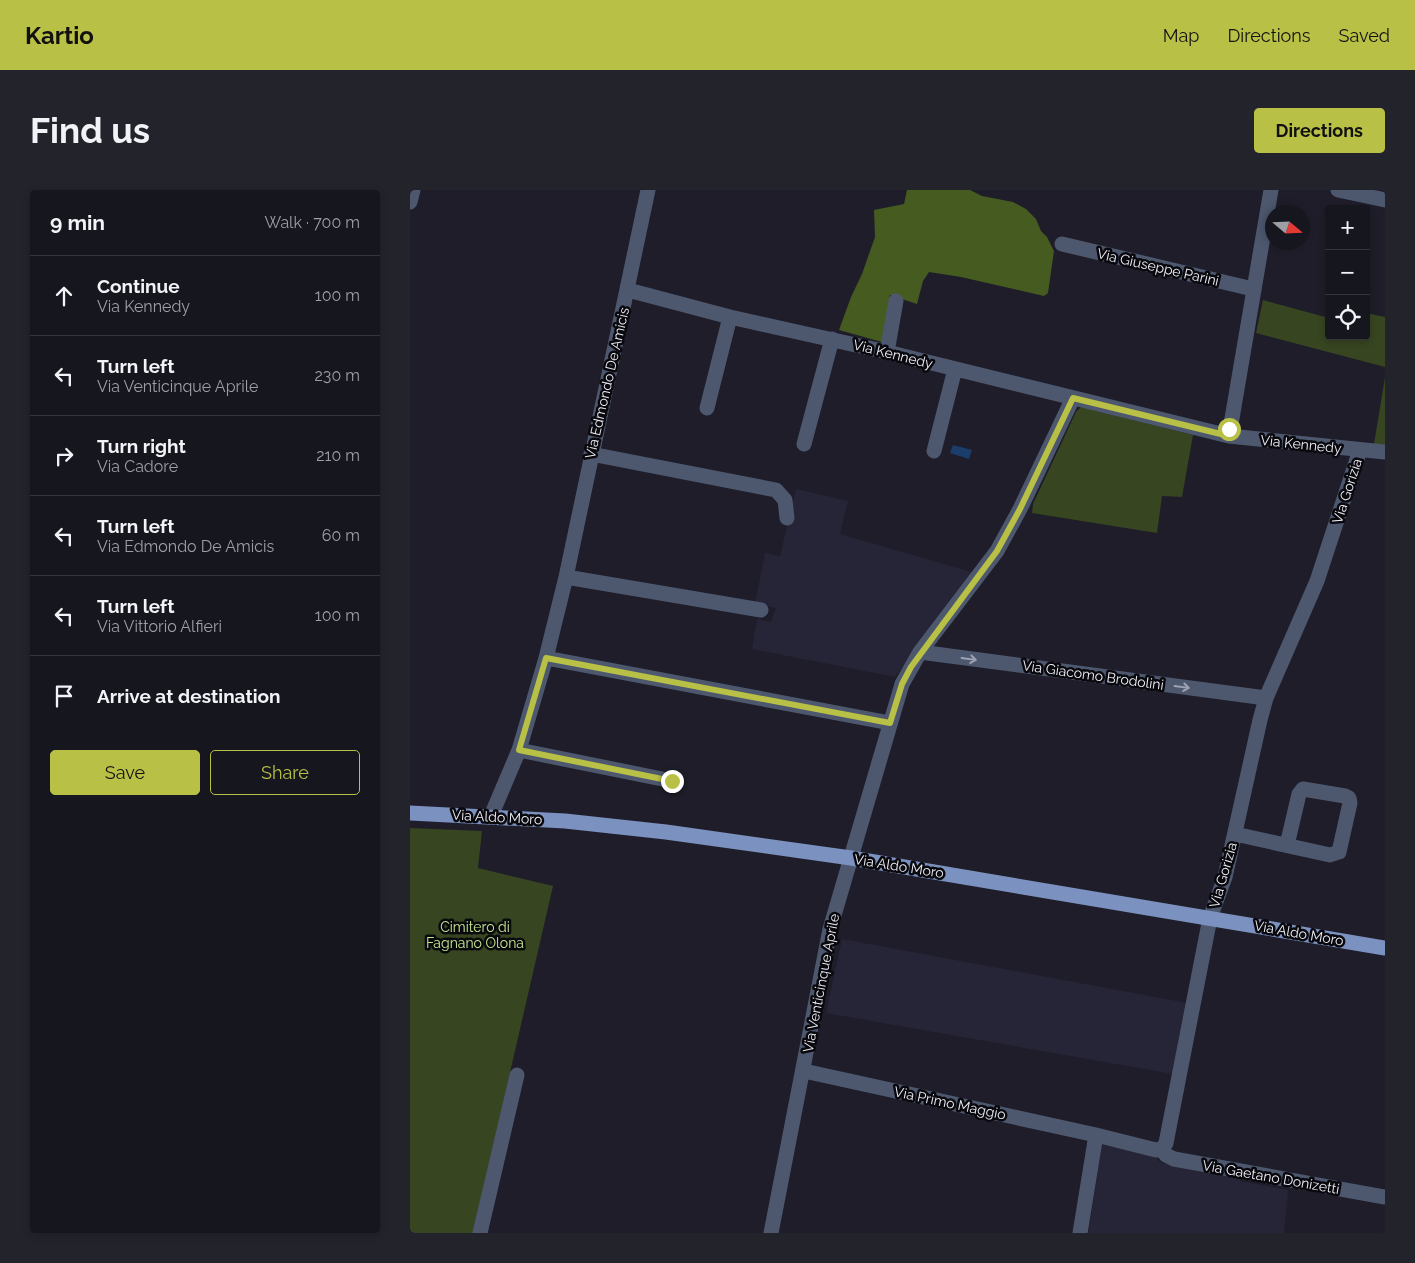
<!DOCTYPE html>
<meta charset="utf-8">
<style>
:root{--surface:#16161f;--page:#23232c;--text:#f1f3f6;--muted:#9e9fa4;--line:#35353d;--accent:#b9c046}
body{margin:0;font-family:Raleway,sans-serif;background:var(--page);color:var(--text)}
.controls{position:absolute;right:15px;top:15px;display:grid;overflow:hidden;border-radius:5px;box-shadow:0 2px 8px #0003}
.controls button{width:45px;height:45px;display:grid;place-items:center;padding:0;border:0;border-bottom:1px solid var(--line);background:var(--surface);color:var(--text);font:25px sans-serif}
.compass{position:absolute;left:855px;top:15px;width:45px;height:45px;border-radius:50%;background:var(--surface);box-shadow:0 2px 8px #0003;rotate:109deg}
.stop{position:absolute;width:15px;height:15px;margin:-11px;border:4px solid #b9c046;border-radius:50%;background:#fff}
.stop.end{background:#b9c046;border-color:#fff;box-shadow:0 1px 5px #0008}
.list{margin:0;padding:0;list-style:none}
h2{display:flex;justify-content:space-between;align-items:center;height:65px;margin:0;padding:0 20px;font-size:21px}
h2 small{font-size:16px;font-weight:400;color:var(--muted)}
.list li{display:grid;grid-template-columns:32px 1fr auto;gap:15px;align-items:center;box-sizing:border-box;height:80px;padding:0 20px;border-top:1px solid var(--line)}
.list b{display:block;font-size:19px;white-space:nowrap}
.list p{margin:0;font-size:16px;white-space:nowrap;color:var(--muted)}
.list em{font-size:16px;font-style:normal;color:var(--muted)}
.actions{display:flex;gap:10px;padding:15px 20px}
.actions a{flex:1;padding:11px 0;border:1px solid var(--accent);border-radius:5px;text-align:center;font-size:18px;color:var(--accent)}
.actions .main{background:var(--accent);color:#111}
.icon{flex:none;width:28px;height:28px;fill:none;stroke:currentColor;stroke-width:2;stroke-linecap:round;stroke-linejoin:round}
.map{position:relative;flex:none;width:975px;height:1043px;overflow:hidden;border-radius:5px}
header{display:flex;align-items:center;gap:30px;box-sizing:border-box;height:70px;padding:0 25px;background:var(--accent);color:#111}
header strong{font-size:24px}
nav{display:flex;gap:28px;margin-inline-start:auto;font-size:18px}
.intro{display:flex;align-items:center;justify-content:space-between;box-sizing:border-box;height:120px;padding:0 30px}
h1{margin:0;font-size:35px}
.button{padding:12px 22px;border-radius:5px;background:var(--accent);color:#111;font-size:18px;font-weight:700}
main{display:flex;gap:30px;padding:0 30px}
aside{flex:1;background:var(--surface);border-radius:5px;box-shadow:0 2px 8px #0003}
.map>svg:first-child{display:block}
.built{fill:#262537}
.green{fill:#374521}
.forest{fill:#465b20}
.water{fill:#1b3d6a}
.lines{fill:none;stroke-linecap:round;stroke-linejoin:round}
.minor{stroke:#4d586f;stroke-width:15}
.major{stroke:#7b91c0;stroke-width:15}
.oneway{stroke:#9ea3b3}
.route{stroke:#b9c046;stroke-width:6}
.labels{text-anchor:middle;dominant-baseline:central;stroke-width:5;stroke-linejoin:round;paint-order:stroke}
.street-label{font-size:14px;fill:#eeeef7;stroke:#08080d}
.park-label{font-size:14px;fill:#c5e891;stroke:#08080d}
</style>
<header>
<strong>Kartio</strong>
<nav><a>Map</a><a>Directions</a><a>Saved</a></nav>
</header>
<div class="intro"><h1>Find us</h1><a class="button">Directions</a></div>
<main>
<aside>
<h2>9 min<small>Walk · 700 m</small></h2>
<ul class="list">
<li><svg class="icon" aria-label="ahead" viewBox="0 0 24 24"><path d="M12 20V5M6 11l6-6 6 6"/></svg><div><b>Continue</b><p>Via Kennedy</p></div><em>100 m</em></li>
<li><svg class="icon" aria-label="left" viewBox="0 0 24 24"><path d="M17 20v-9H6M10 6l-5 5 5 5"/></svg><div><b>Turn left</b><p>Via Venticinque Aprile</p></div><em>230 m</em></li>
<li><svg class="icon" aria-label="right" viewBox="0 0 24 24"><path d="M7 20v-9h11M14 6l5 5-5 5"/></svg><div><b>Turn right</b><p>Via Cadore</p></div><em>210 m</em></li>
<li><svg class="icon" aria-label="left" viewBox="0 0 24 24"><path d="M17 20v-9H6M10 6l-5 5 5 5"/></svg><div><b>Turn left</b><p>Via Edmondo De Amicis</p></div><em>60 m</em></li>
<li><svg class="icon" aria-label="left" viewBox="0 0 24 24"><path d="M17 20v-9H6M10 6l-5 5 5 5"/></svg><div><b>Turn left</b><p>Via Vittorio Alfieri</p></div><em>100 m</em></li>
<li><svg class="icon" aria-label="arrive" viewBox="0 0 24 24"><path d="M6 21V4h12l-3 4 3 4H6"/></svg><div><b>Arrive at destination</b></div></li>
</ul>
<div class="actions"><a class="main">Save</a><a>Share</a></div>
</aside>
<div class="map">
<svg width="975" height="1043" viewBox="0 0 975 1043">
<rect width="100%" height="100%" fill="#1e1d29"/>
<!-- built -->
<path class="built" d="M386 299 438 311 430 344 565 383 485 487 342 459 347 429 361 432 366 418 345 414 355 363 370 366Z
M432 749 778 813 763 884 416 823Z
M692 955 744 965 750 972 829 986 830 991 878 1000 874 1043H678Z"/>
<!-- green -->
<path class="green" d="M853 110 919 128V146H956V123L975 127V177L846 143Z
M975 187V255L964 254Z
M671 217 783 245 772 307 752 306 747 343 622 323 623 314 666 222Z
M0 638 72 641 68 678 143 696 63 1043H0Z"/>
<!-- forest -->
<path class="forest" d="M497 0H560L572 6 603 12 616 19 626 29 631 41 637 47 644 61 638 103 634 106 551 87 519 82 513 91 507 114 480 105 472 152 429 140 441 107 452 84 465 47 464 20 494 14Z"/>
<!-- water -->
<path class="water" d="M543 255 562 260 559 269 540 263Z"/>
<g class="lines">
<!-- minor -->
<path class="minor" d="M928 0 975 10
M0 12 3 0
M652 54 843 99
M218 100 320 127 477 162 819 246 975 262
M477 162 486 111
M297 218 320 127
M819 246 861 0
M394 254 422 149
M524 261 545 179
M181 264 366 300 375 310 377 328
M156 387 351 420
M510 462 856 508
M136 468 480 533
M109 560 262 591
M81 626 109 560 136 468 156 387 238 0
M825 644 920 665 929 662 940 613 939 608 935 606 893 599 889 604 877 655
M394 881 686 945
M752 959 756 965 764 969 975 1007
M70 1043 107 885
M361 1043 420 739 492 494 510 462 587 361 610 319 663 208
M670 1043 686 945 746 960 752 959 756 953 800 728 815 687 850 530 856 508 907 391 950 260"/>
<!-- major -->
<path class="major" d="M0 623 155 631 256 642 441 668 975 758"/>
</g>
<!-- one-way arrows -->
<defs><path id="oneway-shaft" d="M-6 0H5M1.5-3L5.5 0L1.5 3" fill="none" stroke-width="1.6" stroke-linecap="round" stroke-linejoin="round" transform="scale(1.25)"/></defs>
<g class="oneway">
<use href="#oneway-shaft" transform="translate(559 469) rotate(8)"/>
<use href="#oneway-shaft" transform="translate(772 497) rotate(8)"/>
</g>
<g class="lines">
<!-- route -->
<path class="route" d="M262 591 109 560 136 468 480 533 492 494 501 477 587 361 610 319 663 208 819 246V239"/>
</g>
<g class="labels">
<!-- street labels -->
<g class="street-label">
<text transform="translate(748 77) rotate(13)">Via Giuseppe Parini</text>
<text transform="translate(483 164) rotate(14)">Via Kennedy</text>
<text transform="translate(197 193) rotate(-77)">Via Edmondo De Amicis</text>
<text transform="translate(891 254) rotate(6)">Via Kennedy</text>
<text transform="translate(937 301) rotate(-72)">Via Gorizia</text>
<text transform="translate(683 485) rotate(8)">Via Giacomo Brodolini</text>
<text transform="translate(87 627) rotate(3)">Via Aldo Moro</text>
<text transform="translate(489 676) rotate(9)">Via Aldo Moro</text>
<text transform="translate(813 685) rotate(-74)">Via Gorizia</text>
<text transform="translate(889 743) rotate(10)">Via Aldo Moro</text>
<text transform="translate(411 793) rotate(-79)">Via Venticinque Aprile</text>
<text transform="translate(540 913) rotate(12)">Via Primo Maggio</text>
<text transform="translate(861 987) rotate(10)">Via Gaetano Donizetti</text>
</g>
<!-- park labels -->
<g class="park-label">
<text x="65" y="737">Cimitero di<tspan x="65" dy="16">Fagnano Olona</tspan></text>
</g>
</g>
</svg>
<div class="controls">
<button>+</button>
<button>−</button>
<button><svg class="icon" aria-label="locate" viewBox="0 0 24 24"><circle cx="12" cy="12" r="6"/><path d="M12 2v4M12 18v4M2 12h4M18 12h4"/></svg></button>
</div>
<svg class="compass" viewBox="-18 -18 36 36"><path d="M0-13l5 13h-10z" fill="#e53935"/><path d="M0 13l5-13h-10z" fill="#9e9fa4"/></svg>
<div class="stop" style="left:819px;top:239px"></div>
<div class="stop end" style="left:262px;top:591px"></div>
</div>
</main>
